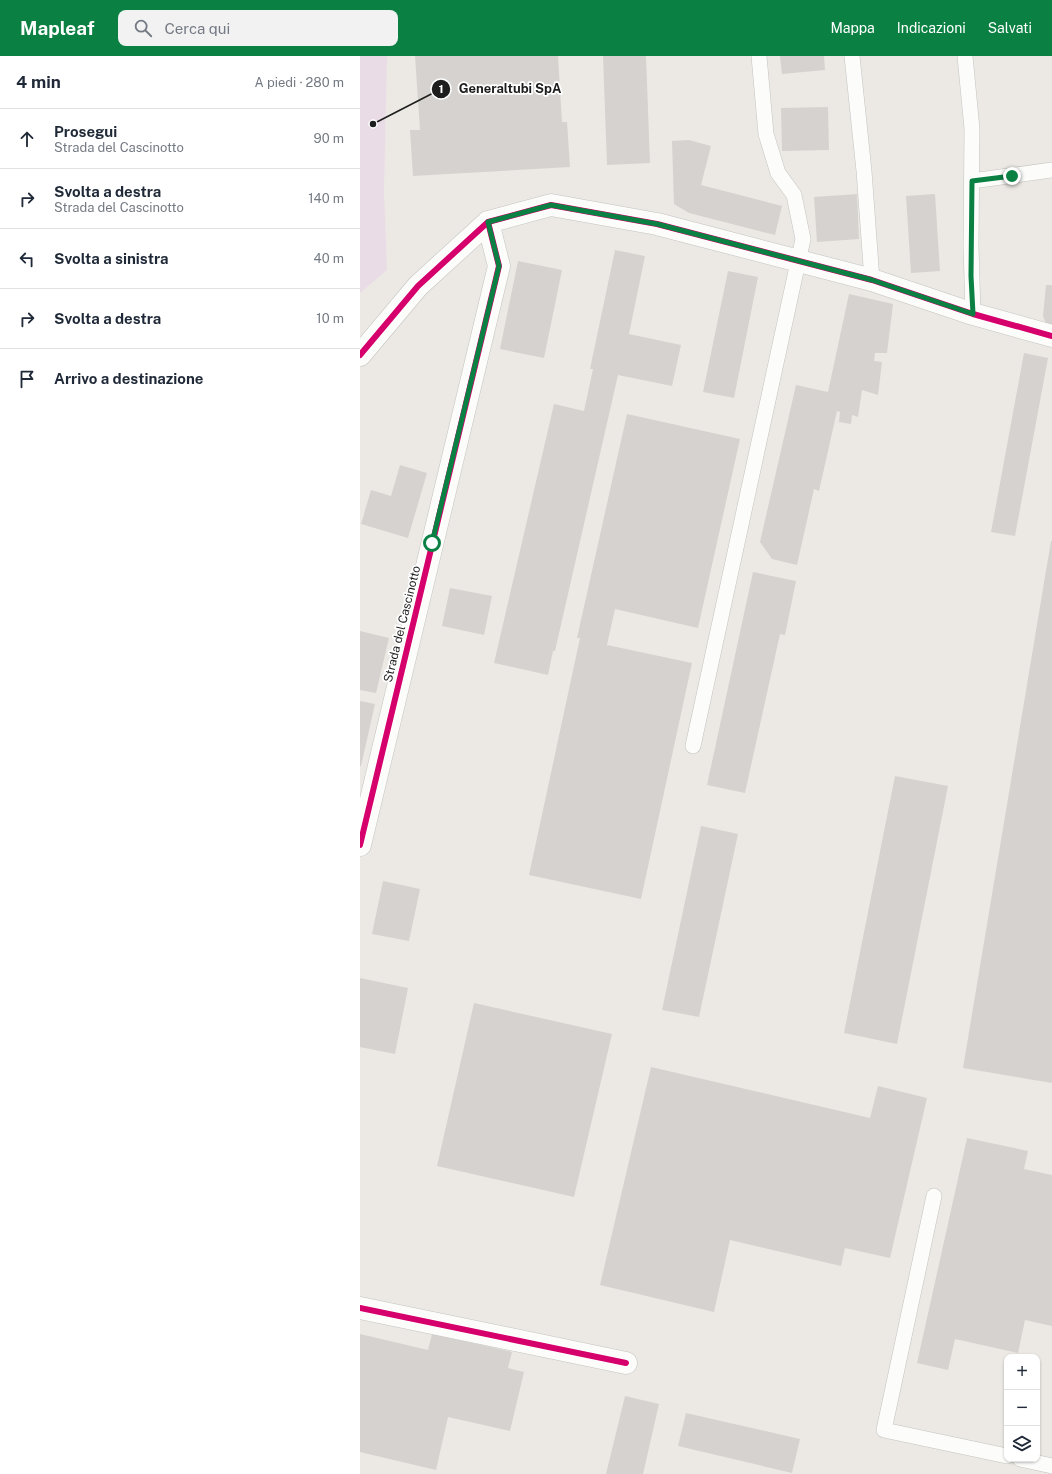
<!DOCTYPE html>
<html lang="it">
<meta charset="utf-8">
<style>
:root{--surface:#fff;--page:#f2f2f3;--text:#1f2937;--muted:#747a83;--line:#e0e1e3;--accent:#0b8043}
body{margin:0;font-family:"Public Sans",sans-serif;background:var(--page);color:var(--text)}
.controls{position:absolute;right:12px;bottom:12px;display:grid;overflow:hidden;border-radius:8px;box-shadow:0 1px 3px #0004}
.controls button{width:36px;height:36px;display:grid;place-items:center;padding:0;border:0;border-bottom:1px solid var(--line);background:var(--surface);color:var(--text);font:20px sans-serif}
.stop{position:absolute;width:12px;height:12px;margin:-9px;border:3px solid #0b8043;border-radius:50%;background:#fff}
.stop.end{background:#0b8043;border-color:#fff;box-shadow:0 1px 4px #0008}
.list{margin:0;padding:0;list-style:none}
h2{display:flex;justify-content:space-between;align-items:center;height:52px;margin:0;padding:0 16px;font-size:17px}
h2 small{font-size:13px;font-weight:400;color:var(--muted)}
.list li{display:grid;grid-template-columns:26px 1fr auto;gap:12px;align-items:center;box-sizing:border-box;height:60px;padding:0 16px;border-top:1px solid var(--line)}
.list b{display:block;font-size:15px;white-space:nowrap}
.list p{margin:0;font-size:13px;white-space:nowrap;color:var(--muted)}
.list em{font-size:13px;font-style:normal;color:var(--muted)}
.icon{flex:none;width:22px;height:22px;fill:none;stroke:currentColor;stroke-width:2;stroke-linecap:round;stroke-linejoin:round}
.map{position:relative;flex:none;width:692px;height:1418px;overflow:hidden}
header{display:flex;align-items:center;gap:24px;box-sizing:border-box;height:56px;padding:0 20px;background:var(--accent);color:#fff}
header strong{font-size:19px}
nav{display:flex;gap:22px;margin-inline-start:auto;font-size:14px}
.search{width:280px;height:36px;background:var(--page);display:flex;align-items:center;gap:10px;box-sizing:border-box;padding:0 14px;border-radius:8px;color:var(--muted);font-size:15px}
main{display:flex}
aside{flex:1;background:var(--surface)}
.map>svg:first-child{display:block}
.industrial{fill:#eadce6}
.building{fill:#d6d2cf}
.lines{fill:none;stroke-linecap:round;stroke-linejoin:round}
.service-casing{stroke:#c4c3c1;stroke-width:16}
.minor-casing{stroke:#c4c3c1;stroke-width:23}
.service{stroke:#fcfcfb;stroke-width:15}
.minor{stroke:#fcfcfb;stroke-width:22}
.cycleway-casing{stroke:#fff;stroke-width:8}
.cycleway{stroke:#d6006c;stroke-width:6}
.route{stroke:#0b8043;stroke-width:5}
.labels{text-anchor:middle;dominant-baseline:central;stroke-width:3.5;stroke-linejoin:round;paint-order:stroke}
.street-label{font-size:12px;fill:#1d1d1d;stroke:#fff}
.leader{fill:none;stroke:#1d1d1d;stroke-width:1.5}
.callout-dot{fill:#1d1d1d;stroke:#fff;stroke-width:1.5}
.mark-label{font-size:12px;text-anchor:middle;font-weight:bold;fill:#fff}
.callout-label{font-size:13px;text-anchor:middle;font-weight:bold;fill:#1d1d1d;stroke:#fff;stroke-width:3.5;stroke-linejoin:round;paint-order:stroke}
</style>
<header>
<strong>Mapleaf</strong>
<div class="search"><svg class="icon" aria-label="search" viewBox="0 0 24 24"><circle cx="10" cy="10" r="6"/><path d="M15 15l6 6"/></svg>Cerca qui</div>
<nav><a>Mappa</a><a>Indicazioni</a><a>Salvati</a></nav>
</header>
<main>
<aside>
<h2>4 min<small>A piedi · 280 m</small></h2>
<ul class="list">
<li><svg class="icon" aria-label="ahead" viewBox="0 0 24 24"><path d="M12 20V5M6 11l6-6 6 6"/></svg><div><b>Prosegui</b><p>Strada del Cascinotto</p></div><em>90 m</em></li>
<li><svg class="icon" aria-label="right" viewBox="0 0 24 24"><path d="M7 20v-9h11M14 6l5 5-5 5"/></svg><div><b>Svolta a destra</b><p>Strada del Cascinotto</p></div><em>140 m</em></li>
<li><svg class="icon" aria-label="left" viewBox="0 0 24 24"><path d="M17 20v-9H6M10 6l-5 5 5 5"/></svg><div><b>Svolta a sinistra</b></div><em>40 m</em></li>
<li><svg class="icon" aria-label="right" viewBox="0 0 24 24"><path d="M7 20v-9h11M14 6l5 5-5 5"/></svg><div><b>Svolta a destra</b></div><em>10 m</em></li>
<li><svg class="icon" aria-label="arrive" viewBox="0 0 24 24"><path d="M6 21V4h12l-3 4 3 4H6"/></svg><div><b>Arrivo a destinazione</b></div></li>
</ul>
</aside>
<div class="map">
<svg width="692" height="1418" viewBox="0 0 692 1418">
<rect width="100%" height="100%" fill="#ece9e4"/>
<!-- industrial -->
<path class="industrial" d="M0 0H27L24 136 27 214 0 237Z"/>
<!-- building -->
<path class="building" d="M55 0H198L202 66H207L210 111 53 120 50 74H60Z
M243 0H286L290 107 247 109Z
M420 0H464L465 14 422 18Z
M468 51 469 94 422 95 421 52Z
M329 84 351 90 341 129 422 150 415 179 329 157 314 148 312 85Z
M497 138 499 183 457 186 454 141Z
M575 138 580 215 551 217 546 140Z
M255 194 285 200 269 278 321 289 312 330 258 319 195 595H193L188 619 134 607 194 348 224 355 233 313H230Z
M158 205 202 214 184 302 140 293Z
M368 215 398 221 374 342 343 336Z
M686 229H692V270L686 268 683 260Z
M489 238 533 248 527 297H515L514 305 522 306 518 339 502 334 498 361 492 359 491 368 479 366 480 356 477 355 459 435 454 433 437 509 412 503 400 486 436 329 468 336Z
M664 297 688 302 655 480 631 476Z
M267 358 380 383 338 572 255 553 247 589 332 607 281 843 169 819 220 582H217Z
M40 409 67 417 48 482 1 468 11 434 31 440Z
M691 485H692V1027L603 1012Z
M393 516 436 525 425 579 420 578 385 737 347 729Z
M90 532 132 540 124 579 82 570Z
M0 575 29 582 16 637 0 634Z
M0 645 15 648 1 710H0Z
M535 720 588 730 537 988 484 977Z
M341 770 378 778 339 961 302 954Z
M23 825 60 833 49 885 12 878Z
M0 922 48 932 35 998 0 991Z
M114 947 252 978 214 1141 77 1110Z
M291 1011 510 1062 518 1030 567 1042 530 1202 485 1192 481 1210 370 1184 354 1256 240 1229Z
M607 1082 668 1095 664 1113 692 1119V1270L665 1264 658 1297 595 1283 588 1314 557 1307Z
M0 1278 68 1294 72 1278 152 1296 148 1312 164 1316 150 1375 88 1361 76 1414 0 1396Z
M265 1340 299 1348 283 1418H246Z
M326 1357 440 1383 432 1417 318 1390Z"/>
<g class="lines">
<defs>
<path id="service" d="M492 0 504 115 512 224
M605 0 612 73 611 190 613 258
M612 125 692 114
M333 690 443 183 434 139 418 117 406 78 399 0
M574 1140 524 1374 647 1400
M660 1403 692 1410"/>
<path id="minor" d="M0 299 58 230 128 166 191 149 297 168 512 224 613 258 692 280
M0 789 139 210 128 166
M0 1252 266 1307"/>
</defs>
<!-- service casing -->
<use href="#service" class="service-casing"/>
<!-- minor casing -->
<use href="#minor" class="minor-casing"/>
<!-- service -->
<use href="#service" class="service"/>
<!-- minor -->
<use href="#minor" class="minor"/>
<defs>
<path id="cycleway" d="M0 299 58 230 128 166 191 149 297 168 512 224 613 258 692 280
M0 789 139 210 128 166
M0 1252 266 1307"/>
</defs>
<!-- cycleway casing -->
<use href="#cycleway" class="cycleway-casing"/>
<!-- cycleway -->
<use href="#cycleway" class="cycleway"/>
</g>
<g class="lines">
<!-- route -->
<path class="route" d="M72 487 139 210 128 166 191 149 297 168 512 224 613 258 611 220 612 125 652 120"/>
</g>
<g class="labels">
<!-- street labels -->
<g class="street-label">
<text transform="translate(42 568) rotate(-76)">Strada del Cascinotto</text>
</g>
</g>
<!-- callouts -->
<path class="leader" d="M13 68L81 33"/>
<g class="callout-dot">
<circle cx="13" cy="68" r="4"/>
<circle cx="81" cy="33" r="10"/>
</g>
<g class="mark-label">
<text x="81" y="37">1</text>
</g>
<g class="callout-label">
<text x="150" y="37">Generaltubi SpA</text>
</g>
</svg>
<div class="controls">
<button>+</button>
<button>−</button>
<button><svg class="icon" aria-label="layers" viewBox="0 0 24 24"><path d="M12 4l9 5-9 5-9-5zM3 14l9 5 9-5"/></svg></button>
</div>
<div class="stop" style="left:72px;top:487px"></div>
<div class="stop end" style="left:652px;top:120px"></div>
</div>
</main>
